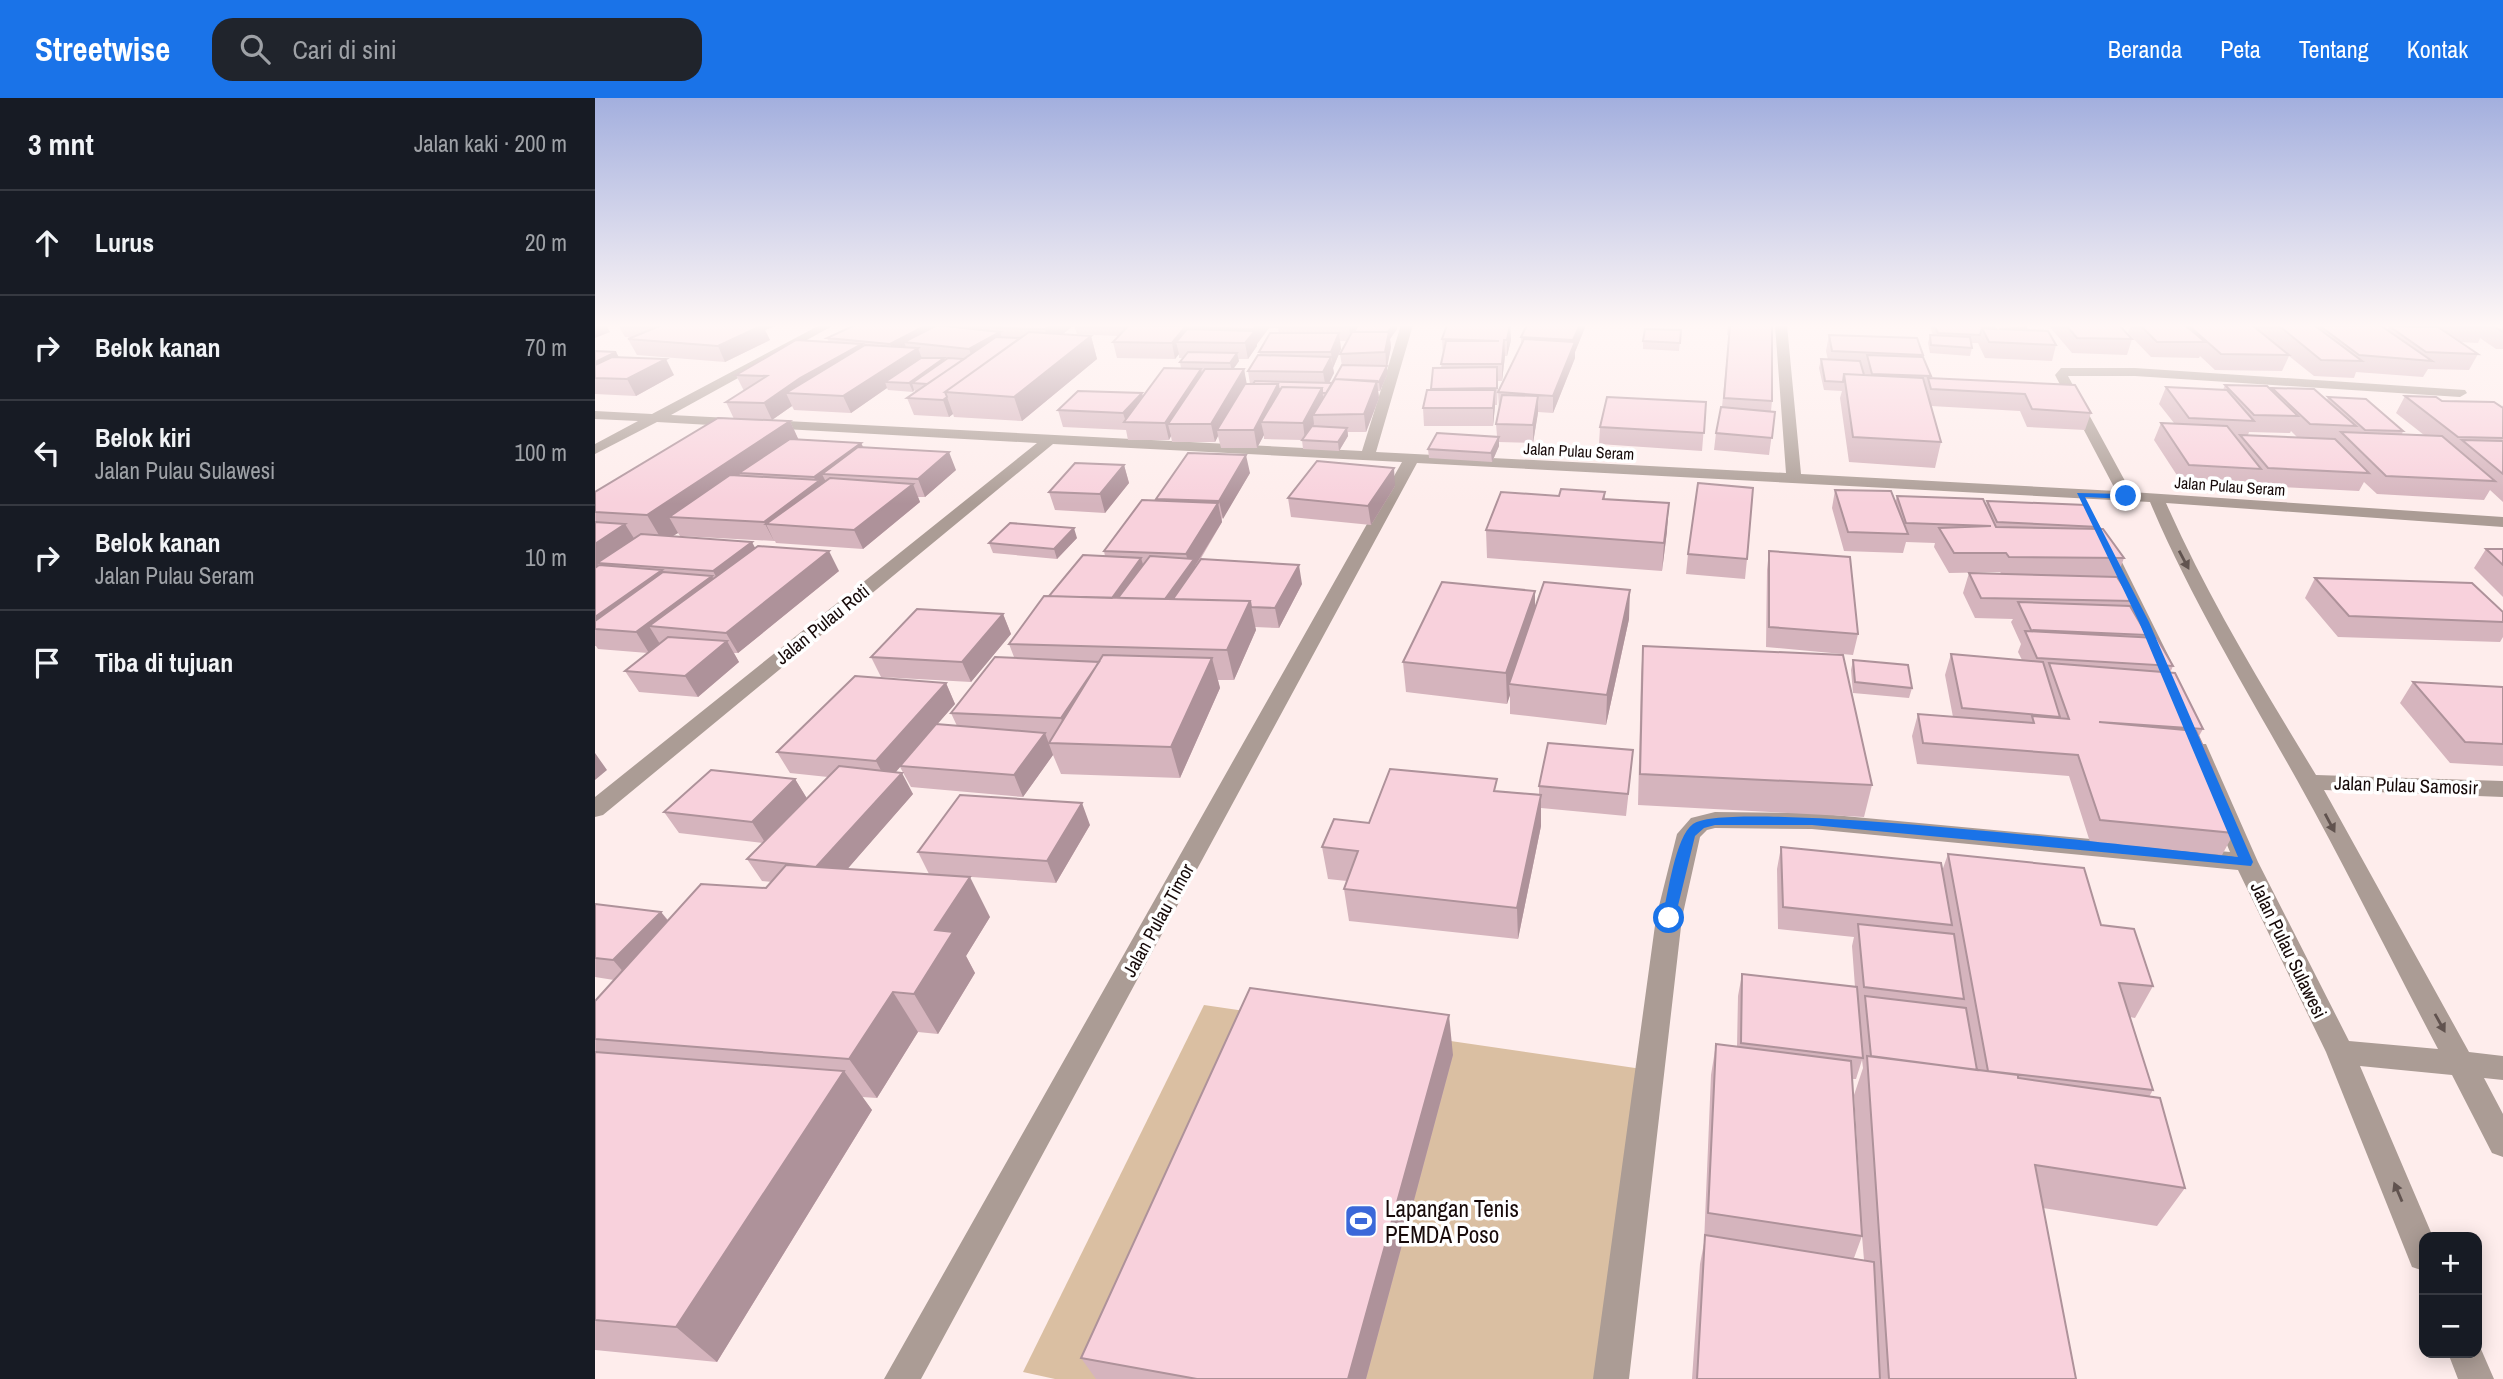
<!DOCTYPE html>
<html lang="id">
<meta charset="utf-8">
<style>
:root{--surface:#171b24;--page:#20242c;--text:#f1f3f6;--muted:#9ea1a6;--line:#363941;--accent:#1a73e8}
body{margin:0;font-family:"Archivo Narrow",sans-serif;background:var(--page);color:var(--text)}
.controls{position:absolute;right:21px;bottom:21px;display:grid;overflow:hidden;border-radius:14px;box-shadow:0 4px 18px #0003}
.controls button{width:63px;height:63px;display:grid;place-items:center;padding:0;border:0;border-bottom:2px solid var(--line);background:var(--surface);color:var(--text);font:35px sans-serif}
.stop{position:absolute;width:21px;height:21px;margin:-16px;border:5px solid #1a73e8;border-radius:50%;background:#fff}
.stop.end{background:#1a73e8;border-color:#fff;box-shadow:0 2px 7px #0008}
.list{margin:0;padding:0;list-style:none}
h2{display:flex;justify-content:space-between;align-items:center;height:91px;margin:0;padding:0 28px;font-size:30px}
h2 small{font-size:23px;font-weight:400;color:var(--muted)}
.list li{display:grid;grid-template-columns:46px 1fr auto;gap:21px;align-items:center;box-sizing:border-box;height:105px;padding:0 28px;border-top:2px solid var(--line)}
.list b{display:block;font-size:26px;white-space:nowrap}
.list p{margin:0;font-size:23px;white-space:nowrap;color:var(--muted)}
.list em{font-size:23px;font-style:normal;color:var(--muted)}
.icon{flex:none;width:38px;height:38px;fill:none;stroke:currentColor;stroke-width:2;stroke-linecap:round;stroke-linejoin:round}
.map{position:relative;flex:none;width:1908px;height:1281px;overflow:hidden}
header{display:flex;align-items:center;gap:42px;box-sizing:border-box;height:98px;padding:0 35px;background:var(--accent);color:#fff}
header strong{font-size:33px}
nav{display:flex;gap:38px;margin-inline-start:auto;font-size:24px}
.search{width:490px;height:63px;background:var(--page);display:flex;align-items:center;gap:18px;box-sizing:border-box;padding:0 24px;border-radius:21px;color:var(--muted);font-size:26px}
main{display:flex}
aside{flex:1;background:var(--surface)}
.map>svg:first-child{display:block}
.green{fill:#dabfa2}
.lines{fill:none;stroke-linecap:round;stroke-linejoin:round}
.street{fill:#ab9c95;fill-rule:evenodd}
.wall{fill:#d5b4bd;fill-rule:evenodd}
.shaded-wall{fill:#ae929a}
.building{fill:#f8d1dc;stroke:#ae929a;stroke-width:2}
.oneway{fill:#61534f}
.route{fill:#1a73e8}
.labels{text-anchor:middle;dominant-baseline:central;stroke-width:7;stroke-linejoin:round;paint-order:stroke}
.far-street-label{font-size:16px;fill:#170a09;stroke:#fff}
.street-label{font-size:19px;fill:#170a09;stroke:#fff}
.near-poi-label{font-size:23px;fill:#170a09;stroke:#fff;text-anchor:start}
</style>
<header>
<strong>Streetwise</strong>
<div class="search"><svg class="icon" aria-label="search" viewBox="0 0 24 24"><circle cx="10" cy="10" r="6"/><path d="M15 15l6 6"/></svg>Cari di sini</div>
<nav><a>Beranda</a><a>Peta</a><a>Tentang</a><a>Kontak</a></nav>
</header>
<main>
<aside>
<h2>3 mnt<small>Jalan kaki · 200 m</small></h2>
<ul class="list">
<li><svg class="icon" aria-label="ahead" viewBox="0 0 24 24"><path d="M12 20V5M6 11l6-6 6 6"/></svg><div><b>Lurus</b></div><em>20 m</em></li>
<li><svg class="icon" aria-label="right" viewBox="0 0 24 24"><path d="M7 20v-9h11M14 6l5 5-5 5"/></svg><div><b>Belok kanan</b></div><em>70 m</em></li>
<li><svg class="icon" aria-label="left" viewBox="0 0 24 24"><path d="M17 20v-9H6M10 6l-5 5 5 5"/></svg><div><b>Belok kiri</b><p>Jalan Pulau Sulawesi</p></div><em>100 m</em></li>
<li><svg class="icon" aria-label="right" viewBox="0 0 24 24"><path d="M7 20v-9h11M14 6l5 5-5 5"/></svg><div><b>Belok kanan</b><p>Jalan Pulau Seram</p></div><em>10 m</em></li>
<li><svg class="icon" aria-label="arrive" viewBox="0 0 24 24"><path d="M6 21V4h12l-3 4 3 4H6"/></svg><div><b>Tiba di tujuan</b></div></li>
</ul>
</aside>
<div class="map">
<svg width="1908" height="1281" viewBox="0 0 1908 1281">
<rect width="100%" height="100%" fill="#feedec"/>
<!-- green -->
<path class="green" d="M609 907 1047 971 1008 1281H460L428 1274Z"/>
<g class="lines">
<!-- street -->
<path class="street" d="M225 227H239L76 317 767 353 806 227H818L781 354 1191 375 1180 227H1192L1206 376 1521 393 1460 277 1466 270H1540L1870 292 1872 295 1865 299 1540 278H1473L1536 394 1908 419V429L1571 405C1613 500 1667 588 1721 677L1908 683V699L1729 692 1874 954 1908 958V982L1889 980 1908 1016V1059L1897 1055 1857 977 1765 968 1838 1139H1829V1173L1817 1169 1731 954 1643 772 1217 731 1120 730 1112 732 1105 739 1087 820 1034 1281H998L1061 820 1082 736 1096 720 1120 714 1217 715 1635 754 1592 651 1595 646H1611L1663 764 1754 943 1843 951C1796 862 1751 770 1702 682 1651 591 1596 501 1555 404L822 365 326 1281H289L807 364 458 346 8 717 0 719V699L442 345 62 324 0 356V346L43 323 0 321V313L57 316Z
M1512 445 1520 450 1576 563 1573 567 1566 569 1556 563 1504 450Z
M1882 1242 1899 1281H1863L1853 1255H1882Z"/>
</g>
<!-- wall -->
<path class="wall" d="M23 227H182L170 232 175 242 130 264 42 257 33 241 38 239H30Z
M260 227H611L607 232H611L610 230 613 227H801L802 231 795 241 796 249 792 269V277L785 293H783L784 300 771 334H753V338L744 353 708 351 707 342 669 341V337L662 350H626L623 338 620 344H577L576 338 574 342H533L531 332 468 329 463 312 547 295 548 298 586 270 585 264 589 260H584V256L580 261 522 260 518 244 523 238 482 236 479 227 468 236 496 238 502 261 427 323 359 319 358 316 354 319 319 317 312 300 321 294 319 292 318 294 293 292 292 290 256 315 199 312 197 308 177 322 195 323 203 341 266 345 269 350 361 372 330 399H323L325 404 268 451 181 445 180 443 85 438 83 435 77 438 160 449 244 473 143 555H139L144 564 103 599 44 594 30 573 53 555 3 551 1 548H0V394L139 321 131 304 149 293 141 277 234 244 232 240ZM674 230H683L684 235 664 254 665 257 653 273 655 286H651L649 271H638L644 263 643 261H653L662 248V246ZM745 243H752L745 256 747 268 737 285H734L739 275 738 270 746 251Z
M915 227 916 242 912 258H910L907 283H903L902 307H900L898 328H829L828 310 836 292 838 270H846L848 257 847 241Z
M932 227H991L980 254V260L958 315 943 314 938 345 904 344V348L897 364 834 360 833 351 902 338 901 326 904 311 903 294 926 248V239Z
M1133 227H1177V303L1176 313 1180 314 1174 357 1119 352 1121 335 1127 309 1134 237H1132Z
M1337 227H1524L1537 241 1532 257 1477 255 1455 229 1456 227H1429L1431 230V232L1461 247 1457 263 1390 260 1383 245H1376L1377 250 1375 258 1335 255 1333 245 1335 237H1338L1336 231Z
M1536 227H1790L1789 230 1792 232 1794 228 1808 229 1805 227H1908V251H1901L1885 240 1883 245 1865 244 1883 256 1874 272 1833 271 1828 279 1761 274 1759 280 1719 278 1694 258 1687 273 1620 272 1605 258 1604 260 1556 259 1533 235Z
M1086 232 1084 253 1048 251V243Z
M1234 237 1328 257 1327 259 1336 278 1335 280 1480 287 1496 315 1490 332 1432 329 1425 313 1336 308 1346 344 1340 370 1254 364 1245 300 1247 293 1229 292 1224 270 1226 261 1233 262 1231 253Z
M0 253 21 254 23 259 79 277 41 298 0 296Z
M1630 287 1676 292 1677 290 1732 302 1733 299 1808 333 1807 336 1829 337 1801 315 1810 298 1907 309 1908 307V404L1895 392 1889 402 1782 396 1769 384 1764 393 1664 388 1660 383 1657 390 1587 385 1559 342 1566 325H1579L1564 306 1571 289 1628 292ZM1696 333 1702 339 1653 337 1654 334 1695 335Z
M1111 304 1107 353 1004 346 1005 329Z
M529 367 534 385 510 415 460 412 454 394Z
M655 375 627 421V424L601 469 707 486 684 530 660 529 661 532 639 582H623L625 590 585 680 466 676 458 657 428 699 316 689 305 669 301 674 318 696 252 771 395 819 371 858 380 875 343 936 323 934 282 1000 267 999 277 1012 122 1264 0 1252V903L19 882 0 879V806L66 814 73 822 171 790 177 784 167 783 152 761 168 745 84 735 69 714 200 681 212 701 233 679 195 675 182 654 351 585 360 606 342 626 362 628 356 615 419 559 414 546 454 498 510 458 509 453 562 403 561 401Z
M800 388 776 427 696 419 693 400Z
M1240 392 1300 405 1302 398 1391 408 1392 403 1504 429 1503 431 1529 460 1522 479 1538 503 1536 509 1552 537 1551 539 1578 568 1575 575 1608 631 1604 638 1618 670 1613 680 1639 735 1627 757 1495 744 1474 678 1322 666 1317 638 1323 616 1358 619 1350 577 1356 556 1427 562 1423 554 1426 546 1416 524 1418 521 1380 520 1368 495 1374 475 1407 476 1405 474 1354 475 1339 449 1340 445 1311 444 1308 455 1249 453 1237 410Z
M1010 394V401L1072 433 1067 473 892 460 891 432 964 398Z
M482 440 462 461 398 455 394 445Z
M1891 451H1908V499L1879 470Z
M1174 453 1263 536 1258 557 1171 549 1172 472Z
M1093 456 1152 461 1150 481 1091 476Z
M1720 480 1908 514V539L1905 544 1743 539 1710 500Z
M940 510 1034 521 1011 627 915 616V597L912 606 811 594 808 564Z
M408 516 416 536 376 584 286 579 276 559Z
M1048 548 1277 687 1269 719 1043 707 1046 578Z
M1258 562 1317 590 1314 600 1258 595 1256 572Z
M1818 584 1908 589V668L1855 665 1805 605Z
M1036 673 1031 718 946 710V728L923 841 754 823 749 791 752 783 733 781 727 749 774 725 902 693 944 696V688Z
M495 727 461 785 334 776 323 754Z
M1186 749 1347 773 1353 756 1506 827 1558 888 1540 920 1535 919 1558 992 1554 999 1590 1090 1562 1128 1448 1110 1481 1281H1097L1105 1166 1109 1145 1116 977 1121 946 1142 949 1143 898 1147 876 1260 889 1257 848 1259 839 1183 831 1182 771ZM1267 962 1268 970 1259 997 1265 1093 1257 981H1261ZM1267 1138 1269 1162 1259 1160Z
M858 957 771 1281H501L486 1260Z"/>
<!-- shaded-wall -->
<path class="shaded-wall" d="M0 227H11L15 234 0 240Z
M152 227H182L170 232 175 242 130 264 123 248Z
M332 227H338L343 240 309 244 314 256 301 262 295 246Z
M456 227H479L454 247 450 231Z
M597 227H611L600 241Z
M662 227H674V230L662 246V248L653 261 650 245 659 234 658 231Z
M754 227H763L756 243 754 228Z
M799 227H801L802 231 795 241 796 249 792 269V277L785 293 784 284 791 269 790 239Z
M915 227 916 242 912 258V242Z
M985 227H991L980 254V260L958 315V298L978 248V242Z
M591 228 594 243 581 244 584 256 580 261 577 245Z
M405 234 410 250 378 262 374 251Z
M744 235 746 251 738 270 736 254Z
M496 238 502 261 427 323 419 299Z
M909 242 910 258 907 283V266Z
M267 246 273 262 213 297 212 296 191 295 197 308 177 322 169 305 205 280Z
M323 250 329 266 290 284 292 290 256 315 248 298Z
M21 254 30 270 0 280V264Z
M642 255 644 263 637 273 635 265Z
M736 259 739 275 731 291 728 274Z
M349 260 352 268 317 285 319 292 318 294 314 285Z
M71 261 79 277 41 298 32 281Z
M606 271 610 287 573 326 576 338 574 342 570 325Z
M649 271 652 287 622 332 623 338 620 344 616 326Z
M782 283 784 300 771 334 769 316Z
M683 286 686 303 666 324 669 337 662 350 659 332Z
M727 290 729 307 718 317 719 326 710 342 708 325Z
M900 292V309L898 328V310Z
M547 295 551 312 531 324 528 315Z
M943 298V315L938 345V327Z
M352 299 358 316 354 319 348 302Z
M195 323 207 349 144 375 150 388 74 419 83 435 68 444 52 417Z
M752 330 753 338 744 353 743 344Z
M904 339V348L897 364 896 355Z
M266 345 274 363 227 376 235 392 171 426 179 443 169 424 221 385 219 379Z
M354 354 361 372 330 399 323 381Z
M651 357 655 375 628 421 624 403Z
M529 367 534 385 510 415 505 396Z
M799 370 800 388 776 427 773 408Z
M318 386 325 404 268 451 259 432Z
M623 405 627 424 600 468 604 481 587 504 566 506 594 468 591 456Z
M1074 405 1072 433 1067 473 1069 445Z
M30 426 42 445 2 465 5 470 0 474V446Z
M479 430 482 440 462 461 459 451Z
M157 444 167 463 129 493 118 473Z
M234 453 244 473 143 555 131 535Z
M546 460 552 479 534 504H513Z
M704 467 707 486 684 530 680 510Z
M67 472 79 492 0 531V519Z
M117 478 128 498 54 528 65 546 54 555 41 534Z
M1035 492 1034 521 1011 627 1012 597Z
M940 493V522L914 586 915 597 912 606 911 575Z
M655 503 661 532 639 582 632 552Z
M408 516 416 536 376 584 367 564Z
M132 543 144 564 103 599 90 578Z
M617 560 625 590 585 680 576 649Z
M504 564 473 642 466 620Z
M351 585 360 606 292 684 281 663Z
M450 635 458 657 428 699 419 677Z
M0 655 12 672 0 682Z
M307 675 318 696 235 791 221 769Z
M200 681 213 702 171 746 157 724Z
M946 697V728L923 841 922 810Z
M487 705 495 727 461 785 452 763Z
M375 779 395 819 371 858 380 875 343 936 319 896 340 832Z
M66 814 83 836 37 884 18 862Z
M298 894 323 934 282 1000 254 961Z
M854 917 858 957 771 1281H753Z
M249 973 277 1012 122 1264 81 1229Z"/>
<!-- building -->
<path class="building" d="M67 227H168L123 248 33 241Z
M260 227H332L295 246 232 240Z
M342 227 405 234 374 251 309 244Z
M406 227H456L450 231 402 230Z
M534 227 591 228 577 245 518 244Z
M613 227H662L658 231 610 230Z
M683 227H754V228Z
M763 227H799L793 234H759Z
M852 227H915L912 242H909L907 266H846L851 243H904L847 241Z
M932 227H985L978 242 926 239Z
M1135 227H1177V303L1129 300Z
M1339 227H1389L1390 230H1387L1385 237 1343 235Z
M1398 227H1429L1431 230 1404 231 1453 233 1461 247 1394 244 1387 230 1401 231Z
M1471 227H1524L1537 241 1482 240Z
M1545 227H1590L1610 244H1562Z
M1593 227H1657L1694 257 1626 256Z
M1683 227H1719L1767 263 1726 262Z
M1785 227 1837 263 1764 257 1725 228Z
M1835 227H1887L1891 229 1836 227Z
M1897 227H1908V234Z
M1794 228 1843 229 1883 256 1831 254Z
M592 231 660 233 650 245 581 244Z
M1050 231 1086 232 1085 245 1048 243Z
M434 234 496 238 419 299 350 294Z
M757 234H794L790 254 745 256Z
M675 235H744L736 254H664Z
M1234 237 1322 240 1328 257 1237 253Z
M1335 237 1375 239 1377 250 1336 247Z
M401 239 425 240 350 294 352 299 348 302 312 300Z
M929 241 980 244 958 298 903 294Z
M201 242 267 246 205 280 169 305 131 304 172 278 141 277Z
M270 247 323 250 248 298 191 295Z
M0 253 21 254 0 264Z
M593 254 642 255 635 265 585 264Z
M663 257 736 259 728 274 653 273Z
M1272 257 1328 259 1336 278 1277 276Z
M17 259 71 261 32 281 0 280V267Z
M326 260H349L314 285 290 284Z
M353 260 369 261 332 286 317 285Z
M1226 261 1265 263 1269 277 1249 276 1248 284 1230 283Z
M747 267 792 268 784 284 740 281 737 285Z
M902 269V290L836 291 838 270Z
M569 270 606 271 570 325 529 324Z
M610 271H649L616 326H573Z
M1249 276 1328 280 1346 344 1258 339Z
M1333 280 1480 287 1496 315 1437 311 1430 296 1336 291Z
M740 281 782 283 769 316 718 317Z
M660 283 737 285 731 295H727V290L687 289 684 293 683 286H658Z
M650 286H683L659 332H622Z
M1630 287 1672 288 1703 318 1659 317Z
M687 289 727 290 708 325 666 324Z
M1571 289 1632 292 1659 323 1594 320Z
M1677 290 1719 291 1761 328 1715 326Z
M832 292H900L898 310H828Z
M483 293 547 295 528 315 463 312Z
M907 297 943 298 938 327 901 326Z
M1810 298 1841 299 1847 303 1899 304 1908 310V340L1863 339Z
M1012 299 1111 304 1109 335 1005 329Z
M1733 299 1771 301 1808 333 1770 332Z
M1126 309 1180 314 1177 340 1121 335Z
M123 320 195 323 52 417 0 414V394Z
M1566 325 1632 328 1666 371 1594 367Z
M717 328 752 330 743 344 707 342Z
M1746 334 1847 338 1900 383 1791 378Z
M842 335 904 339 896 355 833 351Z
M1645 337 1740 341 1774 375 1673 370Z
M195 341 266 345 219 379 144 375Z
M1867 342 1908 343V376Z
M263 349 354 354 323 381 227 376Z
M593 355 651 357 624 403 561 401Z
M722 363 799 370 773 408 693 400Z
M480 365 529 367 505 396 454 394Z
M135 377 225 382 169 424 74 419Z
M235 380 318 386 259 432 171 426Z
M1103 385 1158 390 1152 461 1093 456Z
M966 391 1010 394 1008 401 1074 405 1069 445 891 432 906 394 964 398Z
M1240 392 1296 393 1313 436 1253 434Z
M1302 398 1388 401 1401 429 1508 431 1529 460 1414 459 1411 455H1359L1344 430 1396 428 1311 425Z
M547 402 623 405 591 456 509 453Z
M1392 403 1491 407 1504 429 1402 424Z
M0 424 30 426 0 446Z
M415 425 479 430 459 451 394 445Z
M46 436 157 444 118 473 2 465Z
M163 448 234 453 131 535 54 528Z
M1891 451H1908V467Z
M1174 453 1255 459 1263 536 1174 529Z
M488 457 546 460 517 500 454 498Z
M555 458 599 461 570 501 523 500Z
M606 461 704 467 680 510 656 509 655 503 578 501Z
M4 467 67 472 0 519V470Z
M68 474 117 478 41 534 0 531V523Z
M1374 475 1522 479 1538 503 1386 500Z
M1720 480 1877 485 1908 514V524L1754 518Z
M847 484 940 493 911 575 808 564Z
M949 484 1035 492 1012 597 914 586Z
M449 498 655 503 632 552 414 546Z
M1423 504 1535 508 1552 537 1436 532Z
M322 511 408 516 367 564 276 559Z
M1430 533 1562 540 1578 568 1442 560Z
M73 539 132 543 90 578 30 573Z
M1048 548 1248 557 1277 687 1045 676Z
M1356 556 1448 564 1465 619 1367 610Z
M508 557 617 560 576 649 454 645Z
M400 559 504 564 466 620 356 615Z
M1258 562 1313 567 1317 590 1260 584Z
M1454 565 1580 575 1608 631 1504 624 1601 633 1618 670 1608 669 1639 735 1505 722 1483 657 1328 645 1323 616 1439 625 1437 618 1474 621Z
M260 578 351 585 281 663 182 654Z
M1818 584 1908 589V646L1870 644Z
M341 626 450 635 419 677 305 668Z
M953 645 1038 652 1033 696 944 688Z
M244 668 307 675 221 769 152 761Z
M795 671 902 681 899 693 946 697 922 810 749 791 763 753 727 749 739 721 774 725Z
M116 672 200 681 157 724 69 714Z
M365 697 487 705 452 763 323 754Z
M1186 749 1346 765 1357 827 1188 809Z
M1353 756 1489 770 1506 827 1539 831 1558 888 1524 885 1558 992 1393 973Z
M191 767 375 779 340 832 358 834 319 896 298 894 254 961 0 941V903L106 786 171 790Z
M0 806 66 814 18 862 0 860Z
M1263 826 1359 836 1369 901 1269 889Z
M1147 876 1262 889 1268 960 1146 945Z
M655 890 854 917 753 1281H602L486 1260Z
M1270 898 1371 910 1382 972 1276 958Z
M1121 946 1256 963 1267 1138 1113 1115Z
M0 954 249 973 81 1229 0 1222Z
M1272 958 1423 977V980L1565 1000 1590 1090 1440 1067 1481 1281H1294Z
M1110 1137 1279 1164 1285 1281H1102Z"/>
<!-- one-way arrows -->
<defs><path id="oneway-solid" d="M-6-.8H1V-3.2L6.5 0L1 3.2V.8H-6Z" transform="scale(1.75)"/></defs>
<g class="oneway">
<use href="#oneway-solid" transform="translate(1589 462) rotate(62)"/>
<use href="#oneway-solid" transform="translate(1735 725) rotate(62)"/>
<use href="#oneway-solid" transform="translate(1845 925) rotate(61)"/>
<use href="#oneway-solid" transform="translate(1803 1094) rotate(-113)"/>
</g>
<!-- sky -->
<linearGradient id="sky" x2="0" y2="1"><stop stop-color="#a3afde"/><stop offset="0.56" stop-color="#fff7f6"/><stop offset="1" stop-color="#fff7f6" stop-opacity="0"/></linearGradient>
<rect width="1908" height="406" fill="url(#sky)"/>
<!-- route -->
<path class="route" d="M1482 395 1531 396 1536 398 1531 401 1490 399 1554 524 1658 764 1656 768 1217 727H1120L1109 730 1100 738 1080 820 1078 824H1069L1067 820C1073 797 1080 739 1098 726 1131 699 1571 752 1643 759L1544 524Z"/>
<!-- icons -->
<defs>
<symbol id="stadium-square" viewBox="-11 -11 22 22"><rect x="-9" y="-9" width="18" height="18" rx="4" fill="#3b68d9" stroke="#fff"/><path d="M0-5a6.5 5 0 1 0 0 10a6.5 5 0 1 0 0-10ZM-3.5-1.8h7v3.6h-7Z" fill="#fff"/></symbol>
</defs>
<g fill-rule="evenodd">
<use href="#stadium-square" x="747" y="1104" width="38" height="38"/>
</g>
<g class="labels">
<!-- far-street labels -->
<g class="far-street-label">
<text transform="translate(984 353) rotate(3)">Jalan Pulau Seram</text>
<text transform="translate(1635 388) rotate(4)">Jalan Pulau Seram</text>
</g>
<!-- street labels -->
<g class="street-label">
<text transform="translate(227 526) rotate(-39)">Jalan Pulau Roti</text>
<text transform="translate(1811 687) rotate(2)">Jalan Pulau Samosir</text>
<text transform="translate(563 822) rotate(-61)">Jalan Pulau Timor</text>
<text transform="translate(1694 852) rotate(64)">Jalan Pulau Sulawesi</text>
</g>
<!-- near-poi labels -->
<g class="near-poi-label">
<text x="790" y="1110">Lapangan Tenis<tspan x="790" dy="26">PEMDA Poso</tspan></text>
</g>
</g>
</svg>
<div class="controls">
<button>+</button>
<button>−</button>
</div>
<div class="stop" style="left:1074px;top:820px"></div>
<div class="stop end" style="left:1531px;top:398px"></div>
</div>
</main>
